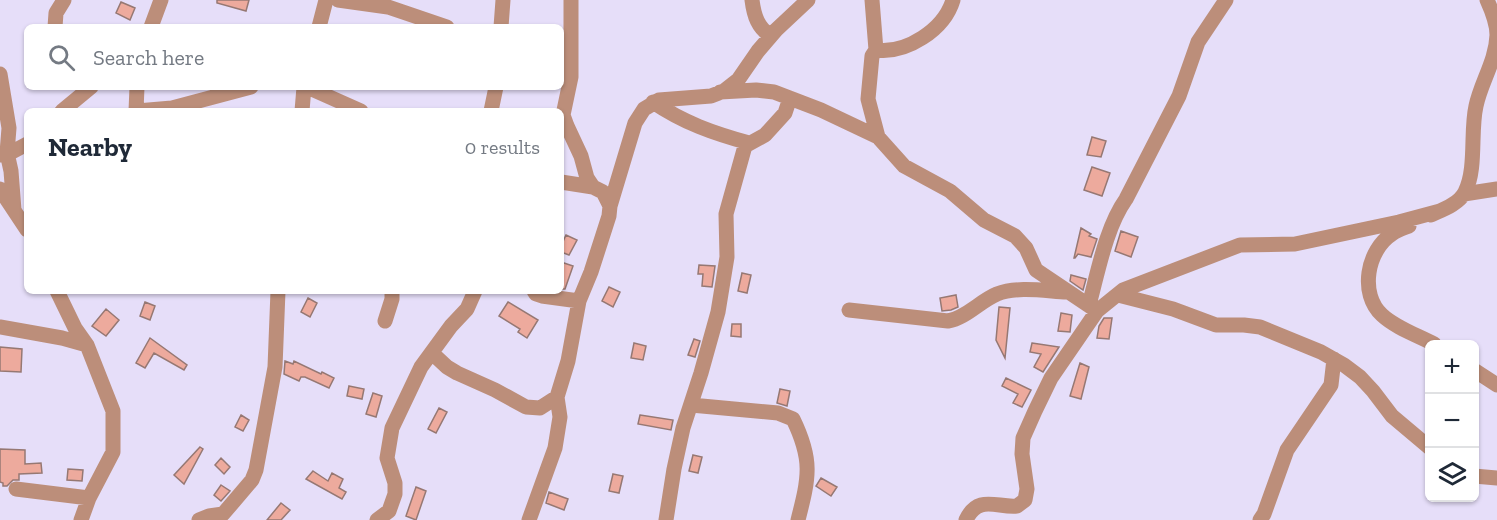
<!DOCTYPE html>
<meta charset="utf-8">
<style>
:root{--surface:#fff;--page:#f6f6f7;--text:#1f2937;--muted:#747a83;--line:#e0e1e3}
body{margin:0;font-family:"Zilla Slab",serif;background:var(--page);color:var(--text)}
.controls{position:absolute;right:18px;bottom:18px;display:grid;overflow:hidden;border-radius:9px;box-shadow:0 2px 4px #0004}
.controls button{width:54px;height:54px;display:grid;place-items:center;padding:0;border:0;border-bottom:2px solid var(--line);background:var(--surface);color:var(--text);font:30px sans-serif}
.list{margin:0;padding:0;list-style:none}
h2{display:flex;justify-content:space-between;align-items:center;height:78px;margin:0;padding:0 24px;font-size:26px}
h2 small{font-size:20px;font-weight:400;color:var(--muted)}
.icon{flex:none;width:33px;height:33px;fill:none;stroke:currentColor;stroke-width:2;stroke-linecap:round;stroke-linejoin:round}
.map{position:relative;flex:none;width:1497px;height:520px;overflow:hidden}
.search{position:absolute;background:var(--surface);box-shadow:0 2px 4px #0004;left:24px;top:24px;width:540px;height:66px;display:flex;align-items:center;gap:15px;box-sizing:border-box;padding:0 21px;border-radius:9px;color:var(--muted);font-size:22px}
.panel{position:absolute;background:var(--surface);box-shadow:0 2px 4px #0004;left:24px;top:108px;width:540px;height:186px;border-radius:9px}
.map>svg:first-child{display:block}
.building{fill:#edaa9d;stroke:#967873;stroke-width:1.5}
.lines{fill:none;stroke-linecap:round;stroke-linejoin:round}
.minor{stroke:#bc8e7a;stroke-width:15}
</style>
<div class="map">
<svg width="1497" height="520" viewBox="0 0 1497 520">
<rect width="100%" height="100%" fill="#e6def9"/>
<!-- building -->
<path class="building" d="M217 0H249L246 11 217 3Z
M121 2 135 8 130 20 116 13Z
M1092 137 1106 141 1101 157 1087 155Z
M1092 167 1110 173 1102 196 1084 190Z
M1081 228 1091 234 1089 236 1097 239 1091 257 1078 254 1075 258H1074Z
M1121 231 1138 237 1131 257 1115 251Z
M566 235 577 240 569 255 561 252V246Z
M561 262 573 266 565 289H561Z
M699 265 715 266 712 287 702 286 703 274H698Z
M742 273 751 275 747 293 738 291Z
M1071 275 1086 279 1083 290 1070 281Z
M609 287 620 292 613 307 602 301Z
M956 295 958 307 951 310 942 311 940 298Z
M308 298 317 303 310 317 301 312Z
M145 302 155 306 150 320 140 316Z
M508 302 538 320 527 338 518 332 520 329 499 316Z
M999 307 1010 308 1005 358 996 340Z
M106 309 119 320 106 336 92 326Z
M1061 313 1072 315 1070 332 1058 331Z
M1104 318H1112L1109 339 1097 338 1099 326Z
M732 324H741V337L731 336Z
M150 338 187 365 184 370 154 353 145 368 136 363Z
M694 339 700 341 695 357 688 355Z
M634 343 646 346 643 360 631 358Z
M1032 343 1059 347 1043 372 1034 367 1041 354 1030 352Z
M0 347 22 349 21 372 0 371Z
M285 361 293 364 294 361 321 374 322 372 334 378 329 388 305 377H301L299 381 284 374Z
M1080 363 1089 367 1081 399 1070 396Z
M1006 378 1031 390 1022 407 1013 403 1018 394 1002 386Z
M349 386 364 389 362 399 347 396Z
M780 389 790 391 787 406 777 403Z
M373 393 382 396 376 417 366 414Z
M439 408 447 412 436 433 428 429Z
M241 415 249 420 243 431 235 427Z
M640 415 673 420 671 430 638 424Z
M200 447 203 449 184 484 174 475Z
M0 449 25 450V464L41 463 42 473 19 474V480H13L7 486H3V483L0 482Z
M693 455 702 457 698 473 689 471Z
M221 458 230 467 224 474 215 465Z
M68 469 83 470 82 481 67 480Z
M313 471 328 481 332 473 343 479 339 488 346 492 342 499 306 479Z
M613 474 623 476 619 493 609 491Z
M821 478 837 487 831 496 816 486Z
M221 485 230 491 221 501 214 495Z
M416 487 426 491 416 520 406 516Z
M549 492 568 499 564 510 546 503Z
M281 503 290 510 281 520H267Z"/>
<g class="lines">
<!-- minor -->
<path class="minor" d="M338 0 388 7 447 27
M571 0V77L563 115 567 126 581 156 587 178 593 187
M752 0C754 16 758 28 771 36
M872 0 876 50 872 56 868 99 878 137
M55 27 56 13 64 0
M151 27 161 0
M319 27 326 0
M501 27 503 0
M876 50C906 54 944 30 953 0
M0 74 9 128 7 153 11 171 14 210
M307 87 361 111
M720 92 756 90 774 92 821 110 878 137 904 166 950 191 984 220 1015 236 1026 248 1036 270 1097 311
M653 102C684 123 713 133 749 143
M62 111 91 87
M136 111 137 87
M137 111 172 108 251 87
M302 111 304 87
M491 111 496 87
M0 155 12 152 27 144
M0 189 27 230
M1464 194 1497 189
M610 206 635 123 644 109 659 100 711 96 724 91 738 80 758 51 776 30 808 0
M1431 215C1442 210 1459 204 1465 192 1477 168 1470 132 1476 106 1481 82 1496 61 1497 35 1497 23 1492 11 1487 0
M1409 226C1404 228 1397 230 1392 234 1367 250 1359 294 1382 315 1396 328 1417 335 1434 344
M57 291 75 328 87 345 113 411V452L89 498 81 520
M534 291 536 294 542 296 579 301
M1118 295 1173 309 1216 325H1244L1260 327 1321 352 1344 365 1360 377 1373 391 1392 416 1430 448
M1089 305C1098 272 1106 227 1126 199L1179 96 1198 42 1226 0
M849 310 948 321C966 318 980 301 997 294 1018 286 1045 291 1067 292
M385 321 392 299V291
M0 327 62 338 87 345
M432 353 447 367 457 373 495 390 526 407 540 408 557 397
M1474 370 1497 385
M691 405 778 413 793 419C813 460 809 477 798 520
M1474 476 1497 478
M16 489 89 498
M199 520 209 516 223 514 252 480 256 470 275 367 278 291
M377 520 389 511 395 494V483L387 458 392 428 421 367 451 326 467 309 475 291
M529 520 555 448 560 417 557 397 568 361 579 301 591 272 609 216 610 206 603 192 593 187 561 182
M666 520 674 469 683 428 701 373 718 312 727 257 726 214 745 146 765 135 785 113 790 98
M966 520C978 494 997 508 1017 506L1025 500 1027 489 1022 454 1023 438 1035 411 1051 378 1097 311 1123 290 1240 245 1295 244 1399 222 1440 211
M1260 520 1264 514 1287 450 1331 385 1334 359"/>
</g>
</svg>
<div class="controls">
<button>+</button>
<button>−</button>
<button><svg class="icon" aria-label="layers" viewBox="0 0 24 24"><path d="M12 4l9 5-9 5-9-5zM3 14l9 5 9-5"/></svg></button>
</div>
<div class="search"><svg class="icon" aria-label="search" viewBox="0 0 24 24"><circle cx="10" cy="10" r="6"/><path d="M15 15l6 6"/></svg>Search here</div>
<section class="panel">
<h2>Nearby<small>0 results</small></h2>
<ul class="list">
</ul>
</section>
</div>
